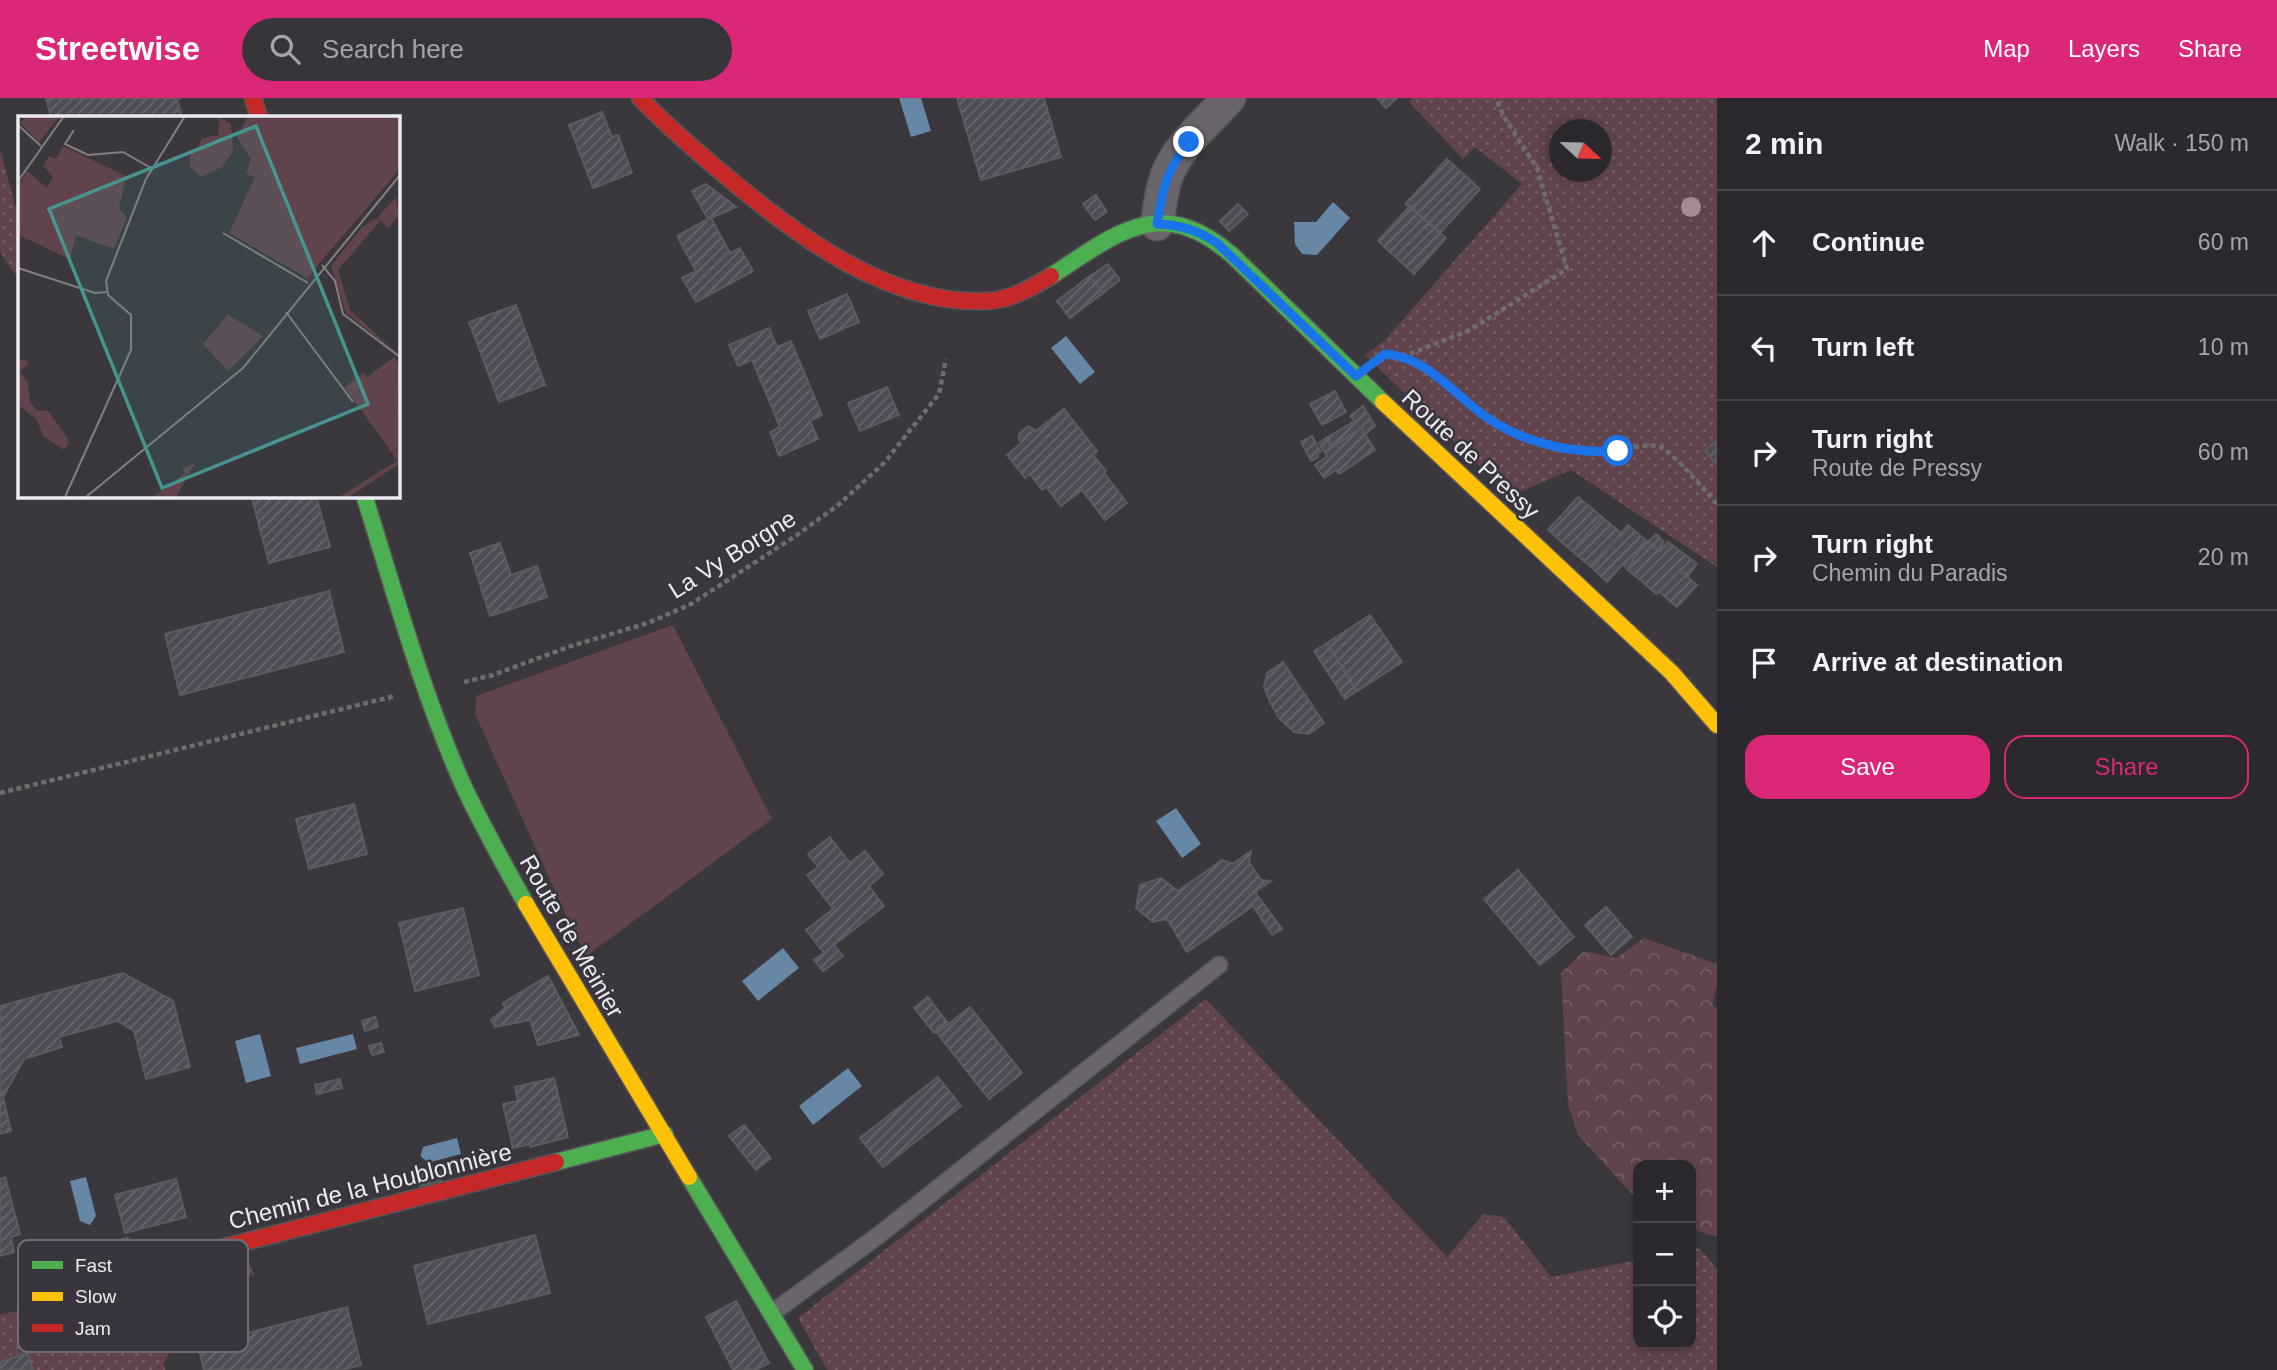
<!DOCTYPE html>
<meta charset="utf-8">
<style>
:root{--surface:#2c292e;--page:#38353a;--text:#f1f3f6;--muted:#a6a6aa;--line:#48454a;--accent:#db2777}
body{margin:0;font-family:Helvetica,sans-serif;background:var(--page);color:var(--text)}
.controls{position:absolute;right:21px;bottom:21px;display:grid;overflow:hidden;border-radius:14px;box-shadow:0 4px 10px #0003}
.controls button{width:63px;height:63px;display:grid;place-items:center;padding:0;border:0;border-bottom:2px solid var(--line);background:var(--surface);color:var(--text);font:35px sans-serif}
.compass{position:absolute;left:1549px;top:21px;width:63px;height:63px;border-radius:50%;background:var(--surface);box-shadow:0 4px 10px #0003;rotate:112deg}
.stop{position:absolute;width:21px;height:21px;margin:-16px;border:5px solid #1a73e8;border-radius:50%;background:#fff}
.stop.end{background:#1a73e8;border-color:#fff;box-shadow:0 2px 7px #0008}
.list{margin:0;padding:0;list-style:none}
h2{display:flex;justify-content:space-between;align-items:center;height:91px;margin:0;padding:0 28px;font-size:30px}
h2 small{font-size:23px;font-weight:400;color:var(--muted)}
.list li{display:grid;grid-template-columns:46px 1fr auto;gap:21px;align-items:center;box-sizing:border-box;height:105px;padding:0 28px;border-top:2px solid var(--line)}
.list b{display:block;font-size:26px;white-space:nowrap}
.list p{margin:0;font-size:23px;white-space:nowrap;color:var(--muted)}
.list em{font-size:23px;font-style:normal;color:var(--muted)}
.actions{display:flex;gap:14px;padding:21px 28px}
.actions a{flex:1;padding:16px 0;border:2px solid var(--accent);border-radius:21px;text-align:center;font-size:24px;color:var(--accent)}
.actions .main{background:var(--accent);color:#fff}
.icon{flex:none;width:38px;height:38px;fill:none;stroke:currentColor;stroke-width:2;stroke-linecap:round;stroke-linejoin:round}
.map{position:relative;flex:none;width:1717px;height:1272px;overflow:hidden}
header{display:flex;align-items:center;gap:42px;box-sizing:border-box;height:98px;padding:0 35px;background:var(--accent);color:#fff}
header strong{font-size:33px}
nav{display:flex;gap:38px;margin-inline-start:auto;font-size:24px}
.search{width:490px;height:63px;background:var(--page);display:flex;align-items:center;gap:18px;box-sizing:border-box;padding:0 24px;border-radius:38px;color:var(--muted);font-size:26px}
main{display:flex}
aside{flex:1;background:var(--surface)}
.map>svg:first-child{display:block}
.grass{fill:#61434e}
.forest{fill:url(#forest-crowns)}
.park{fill:url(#park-dots);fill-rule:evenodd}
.water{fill:#6687a5}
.building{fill:url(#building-hatch);stroke:#5c5b60;stroke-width:2}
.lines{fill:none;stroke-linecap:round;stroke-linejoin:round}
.lane-casing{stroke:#575559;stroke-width:19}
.street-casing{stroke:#575559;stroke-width:35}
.fast-casing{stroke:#575559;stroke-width:19}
.slow-casing{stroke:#575559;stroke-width:19}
.jam-casing{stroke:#575559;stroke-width:19}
.path{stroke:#6f6c70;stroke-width:4.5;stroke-dasharray:5 3.5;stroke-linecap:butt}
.lane{stroke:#6a656a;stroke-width:16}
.street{stroke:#6a656a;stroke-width:32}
.fast{stroke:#4caf50;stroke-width:16}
.slow{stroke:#ffc107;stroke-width:16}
.jam{stroke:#c62828;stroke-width:16}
.tree{fill:#a68b96}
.route{stroke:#1a73e8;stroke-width:9}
.labels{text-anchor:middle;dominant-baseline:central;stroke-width:5;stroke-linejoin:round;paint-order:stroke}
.street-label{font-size:24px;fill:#edebf2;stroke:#39353f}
.inset-road{fill:none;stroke:#827f85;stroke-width:2}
.view{fill:#46938f;fill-opacity:0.15;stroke:#46938f;stroke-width:3.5}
.inset-edge{fill:none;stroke:#edebf2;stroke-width:3.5}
.key{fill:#39353f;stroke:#6f6c75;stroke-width:2}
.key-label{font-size:19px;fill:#edebf2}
</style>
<header>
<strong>Streetwise</strong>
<div class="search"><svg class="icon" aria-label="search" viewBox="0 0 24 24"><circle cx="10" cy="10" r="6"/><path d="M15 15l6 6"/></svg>Search here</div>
<nav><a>Map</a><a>Layers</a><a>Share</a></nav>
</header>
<main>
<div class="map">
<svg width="1717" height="1272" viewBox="0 0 1717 1272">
<defs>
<pattern id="forest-crowns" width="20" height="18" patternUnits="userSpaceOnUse" patternTransform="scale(1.75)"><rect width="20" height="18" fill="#61434e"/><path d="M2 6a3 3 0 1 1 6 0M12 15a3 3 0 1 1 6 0" fill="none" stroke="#785e68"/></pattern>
<pattern id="park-dots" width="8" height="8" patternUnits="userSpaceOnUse" patternTransform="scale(1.75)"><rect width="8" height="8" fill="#61434e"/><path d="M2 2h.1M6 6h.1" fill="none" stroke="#785e68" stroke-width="1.8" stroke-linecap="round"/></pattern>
<pattern id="building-hatch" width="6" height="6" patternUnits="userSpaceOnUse" patternTransform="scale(1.75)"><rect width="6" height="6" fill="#4c4d57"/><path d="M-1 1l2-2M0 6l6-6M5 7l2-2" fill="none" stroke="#666770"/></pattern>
</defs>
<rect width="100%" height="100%" fill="#3a373d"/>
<!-- grass -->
<path class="grass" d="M673 527 772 721 585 859 475 616 476 598Z"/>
<!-- forest -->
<path class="forest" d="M1644 840 1717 866V886L1713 906 1717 911V1139L1691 1131V1067H1638V1101L1631 1095 1578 1037 1568 1007 1561 875 1584 853 1616 860Z
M247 1159 254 1176 240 1184 234 1225 185 1227 160 1272 0 1238V1217Z"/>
<!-- park -->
<path class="park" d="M1412 0H1717V469L1571 372 1510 398 1365 257 1384 243 1522 86 1475 49 1463 61 1409 4ZM1560 32H1602V74H1560Z
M0 51 19 122V182L0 154Z
M1206 901 1447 1159 1483 1116 1504 1119 1551 1179 1638 1162V1246H1691V1152L1699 1150 1717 1171V1272H827L798 1220Z
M143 1182 165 1272H0V1218Z"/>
<!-- water -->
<path class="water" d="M899 0H921L931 33 911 39Z
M1333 104 1350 120 1317 157 1302 156 1295 146 1294 124H1316Z
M1066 238 1095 274 1080 286 1051 250Z
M1176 710 1201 746 1182 760 1156 723Z
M783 850 799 870 758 903 742 883Z
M260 936 271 978 246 985 235 943Z
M353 936 357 951 300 966 296 950Z
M848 970 862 988 813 1027 799 1008Z
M457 1040 461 1056 427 1065C421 1056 419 1063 423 1049Z
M86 1079 96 1118 90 1127 80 1123 70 1083Z"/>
<!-- building -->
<path class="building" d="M46 0H181L177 1 182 19H51Z
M957 0H1044L1061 59 981 82Z
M1377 0H1397L1386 10Z
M602 14 612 39 618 37 632 75 593 90 569 27Z
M1447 61 1480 91 1440 135 1410 108 1409 109 1405 106Z
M706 86 736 109 711 120 730 155 740 150 753 173 696 204 682 180 696 173 677 138 708 121 692 93Z
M1096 97 1107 114 1095 122 1083 106Z
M1238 106 1248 116 1229 133 1220 123Z
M1410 108 1446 140 1414 176 1378 143Z
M1108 166 1120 182 1103 195 1090 178Z
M1090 178 1103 195 1070 220 1057 203Z
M847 196 859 224 820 241 808 213Z
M516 207 545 287 499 304 469 224Z
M769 230 777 249 791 243 822 317 810 323 818 341 779 358 770 334 780 329 752 262 738 268 729 247Z
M887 289 899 317 860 333 848 305Z
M1335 293 1346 314 1322 327 1310 306Z
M1363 308 1375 328 1365 336 1361 330 1332 349 1326 340 1355 323 1350 318Z
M1064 311 1097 353 1093 357 1106 373 1104 375 1127 405 1105 422 1082 392 1061 408 1046 389 1042 392 1030 376 1025 380 1007 357 1021 345 1019 341V336L1028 328 1036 333Z
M1361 330 1375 352 1339 376 1336 372 1324 380 1315 367 1327 358 1319 345 1326 340 1332 349Z
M1312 338 1321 354 1317 356 1318 359 1311 363 1301 344Z
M1716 343 1717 364 1715 365 1705 353Z
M251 397H316L330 449 269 465Z
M1578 399 1602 419 1572 453 1548 432Z
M1602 419 1621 435 1592 470 1572 453Z
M1628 427 1648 444 1635 458 1628 472 1623 466 1607 484 1592 470Z
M1656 436 1664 444 1661 447 1664 449 1660 454 1648 444Z
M1648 444 1660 454 1668 444 1697 466 1687 479 1679 472 1657 496 1628 472 1635 458Z
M500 445 511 477 537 468 547 499 490 518 470 455Z
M1679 472 1697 487 1677 509 1659 494Z
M329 493 344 554 180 597 165 536Z
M1370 517 1402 564 1357 593 1327 545Z
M1327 545 1357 593 1345 601 1314 553Z
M1283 564 1324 625 1309 636 1294 634 1279 620 1270 604 1264 589 1267 575Z
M354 706 367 756 309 771 296 721Z
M830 739 850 765 865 753 883 776 869 788 884 808 834 847 843 858 823 873 814 862 824 855 806 832 833 811 807 777 818 769 808 756Z
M1251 753 1249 764 1261 782 1271 783 1255 794 1282 831 1272 837 1253 808 1187 854 1167 821 1153 824 1136 810 1140 787 1161 780 1178 793 1222 762 1233 766Z
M1518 772 1574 839 1540 867 1484 801Z
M1606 809 1632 839 1611 857 1585 827Z
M463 810 479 877 415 893 399 825Z
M123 875 173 903 190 969 146 981 134 933 117 923 59 939 62 949 24 961 3 999 11 1033 0 1036V908Z
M548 878 579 937 538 947 530 922 495 929 491 922 505 910 503 905Z
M928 899 947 924 934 935 914 910Z
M970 909 1022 975 989 1001 937 935Z
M375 919 378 929 365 933 362 923Z
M381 945 384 954 372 957 369 948Z
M938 979 961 1008 883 1069 860 1040Z
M554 980 568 1039 530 1049V1046L513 1050 503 1006 518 1003 515 989Z
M340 981 342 990 317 996 315 987Z
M744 1027 771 1060 756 1072 729 1038Z
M439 1072 442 1083 420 1088 417 1077Z
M5 1079 20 1136 11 1139 14 1154 0 1158V1081Z
M176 1081 186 1119 125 1135 115 1097Z
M535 1137 550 1195 428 1226 414 1168Z
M128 1140 133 1162 98 1171 92 1148Z
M736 1203 769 1265 756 1272H733L706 1219Z
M347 1209 361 1267 342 1272H204L198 1248Z
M27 1255 33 1272H0V1264Z"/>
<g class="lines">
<defs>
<path id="lane" d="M772 1215 879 1137 1219 867"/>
<path id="street" d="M1157 126C1160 110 1161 93 1167 77 1179 47 1208 23 1229 0"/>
<path id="fast" d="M1051 178C1116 136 1160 95 1232 157L1383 304
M364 397C395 495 422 595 464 689 483 729 504 767 526 806
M556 1064 665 1036
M689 1079 805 1272"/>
<path id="slow" d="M1383 304 1672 575 1717 627
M526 806 689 1079"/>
<path id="jam" d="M253 0 259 19
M640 0C667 28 697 54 727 79 797 138 890 208 987 203 1010 202 1031 190 1051 178
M46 1195 556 1064"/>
</defs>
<!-- lane casing -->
<use href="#lane" class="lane-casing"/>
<!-- street casing -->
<use href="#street" class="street-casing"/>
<!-- fast casing -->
<use href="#fast" class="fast-casing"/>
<!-- slow casing -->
<use href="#slow" class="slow-casing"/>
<!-- jam casing -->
<use href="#jam" class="jam-casing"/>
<!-- path -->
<path class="path" d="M1381 258C1409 249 1448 289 1468 305 1482 317 1497 327 1513 335 1540 348 1577 355 1607 354 1621 353 1649 344 1660 349 1676 357 1704 392 1717 406
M1402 259 1470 232 1567 171 1537 70 1504 19 1496 0
M464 584 493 577 571 548 648 525 691 506 794 439 837 408 884 365 939 296 946 261
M0 695 395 598"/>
<!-- lane -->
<use href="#lane" class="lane"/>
<!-- street -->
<use href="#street" class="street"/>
<!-- fast -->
<use href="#fast" class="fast"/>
<!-- slow -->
<use href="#slow" class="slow"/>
<!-- jam -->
<use href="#jam" class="jam"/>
</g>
<!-- trees -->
<circle class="tree" cx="1691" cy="109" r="10"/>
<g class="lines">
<!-- route -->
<path class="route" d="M1189 44C1166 73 1163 90 1157 126 1181 127 1197 132 1217 145L1356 278 1385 256C1428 259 1456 299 1489 321 1527 346 1573 356 1618 353"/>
</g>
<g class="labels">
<!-- street labels -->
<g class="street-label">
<text transform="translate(1471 356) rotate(43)">Route de Pressy</text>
<text transform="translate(732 456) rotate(-32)">La Vy Borgne</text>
<text transform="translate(572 838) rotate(60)">Route de Meinier</text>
<text transform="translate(370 1088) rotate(-14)">Chemin de la Houblonnière</text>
</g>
</g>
<!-- overview -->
<g transform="translate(18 18)">
<rect width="382" height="382" fill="#3a373d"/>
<path d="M9 0H40L41 1 21 26 2 7ZM378 81 381 99 370 112 359 102ZM210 199 245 220 210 255 185 228ZM381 336V348L331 381H321L379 345 375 338Z" fill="#61434e"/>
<path d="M201 1 213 8 215 35 204 51 183 61 172 50V36L179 34 184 23 200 19ZM358 102 361 106 320 154 332 194 381 239 328 197 313 150 343 112ZM5 243 11 246 2 256 10 268 12 286 19 294 30 295 45 315 51 327 46 334 25 320 19 304 0 289V245Z" fill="#61434e"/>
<path d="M230 0H381V54L289 162 211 117 237 61 228 58 233 43 219 21ZM45 30 108 60 101 92 109 101 96 133 58 119 52 143 0 119V70L9 55 29 72 35 60 25 50 31 40 38 43ZM376 241 381 248 380 345 326 271 346 257 349 261ZM177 347 158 381H135L167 357 164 353Z" fill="#61434e"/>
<path class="inset-road" d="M0 9 23 30M56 14 47 28 70 39 105 36 133 52M0 65 46 0M205 117 290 167M304 149 317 165 325 198 382 241M0 152 77 177 88 176M268 196 335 286M47 381 113 234V199L90 179 88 165 128 63 167 0M68 381 225 252 382 59"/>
<path class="view" d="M238 10 350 288 144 372 31 93Z"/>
<rect width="382" height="382" class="inset-edge"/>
</g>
<!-- legend -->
<rect x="18" y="1142" width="230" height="112" rx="10" class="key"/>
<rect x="32" y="1163" width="31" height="8" fill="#4caf50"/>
<rect x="32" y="1194" width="31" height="9" fill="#ffc107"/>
<rect x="32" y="1226" width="31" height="8" fill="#c62828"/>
<g class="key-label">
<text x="75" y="1174">Fast</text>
<text x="75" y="1205">Slow</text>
<text x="75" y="1237">Jam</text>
</g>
</svg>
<div class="controls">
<button>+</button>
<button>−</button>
<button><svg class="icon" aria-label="locate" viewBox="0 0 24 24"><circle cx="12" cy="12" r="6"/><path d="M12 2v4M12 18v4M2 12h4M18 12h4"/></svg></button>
</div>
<svg class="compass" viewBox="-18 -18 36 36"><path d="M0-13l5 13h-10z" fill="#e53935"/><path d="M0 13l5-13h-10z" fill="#a6a6aa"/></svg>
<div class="stop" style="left:1618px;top:353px"></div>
<div class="stop end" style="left:1189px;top:44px"></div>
</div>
<aside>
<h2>2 min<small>Walk · 150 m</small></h2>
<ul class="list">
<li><svg class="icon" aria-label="ahead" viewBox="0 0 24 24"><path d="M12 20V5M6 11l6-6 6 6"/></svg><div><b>Continue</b></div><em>60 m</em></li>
<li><svg class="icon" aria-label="left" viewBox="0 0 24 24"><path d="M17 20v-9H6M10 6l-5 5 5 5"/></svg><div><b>Turn left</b></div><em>10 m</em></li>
<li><svg class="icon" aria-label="right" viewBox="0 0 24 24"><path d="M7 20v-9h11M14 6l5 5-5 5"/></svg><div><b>Turn right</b><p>Route de Pressy</p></div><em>60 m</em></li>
<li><svg class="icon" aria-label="right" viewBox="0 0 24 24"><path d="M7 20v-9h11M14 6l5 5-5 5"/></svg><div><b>Turn right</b><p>Chemin du Paradis</p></div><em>20 m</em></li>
<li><svg class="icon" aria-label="arrive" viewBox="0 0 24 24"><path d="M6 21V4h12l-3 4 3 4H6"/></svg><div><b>Arrive at destination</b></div></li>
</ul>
<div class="actions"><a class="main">Save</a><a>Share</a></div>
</aside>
</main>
